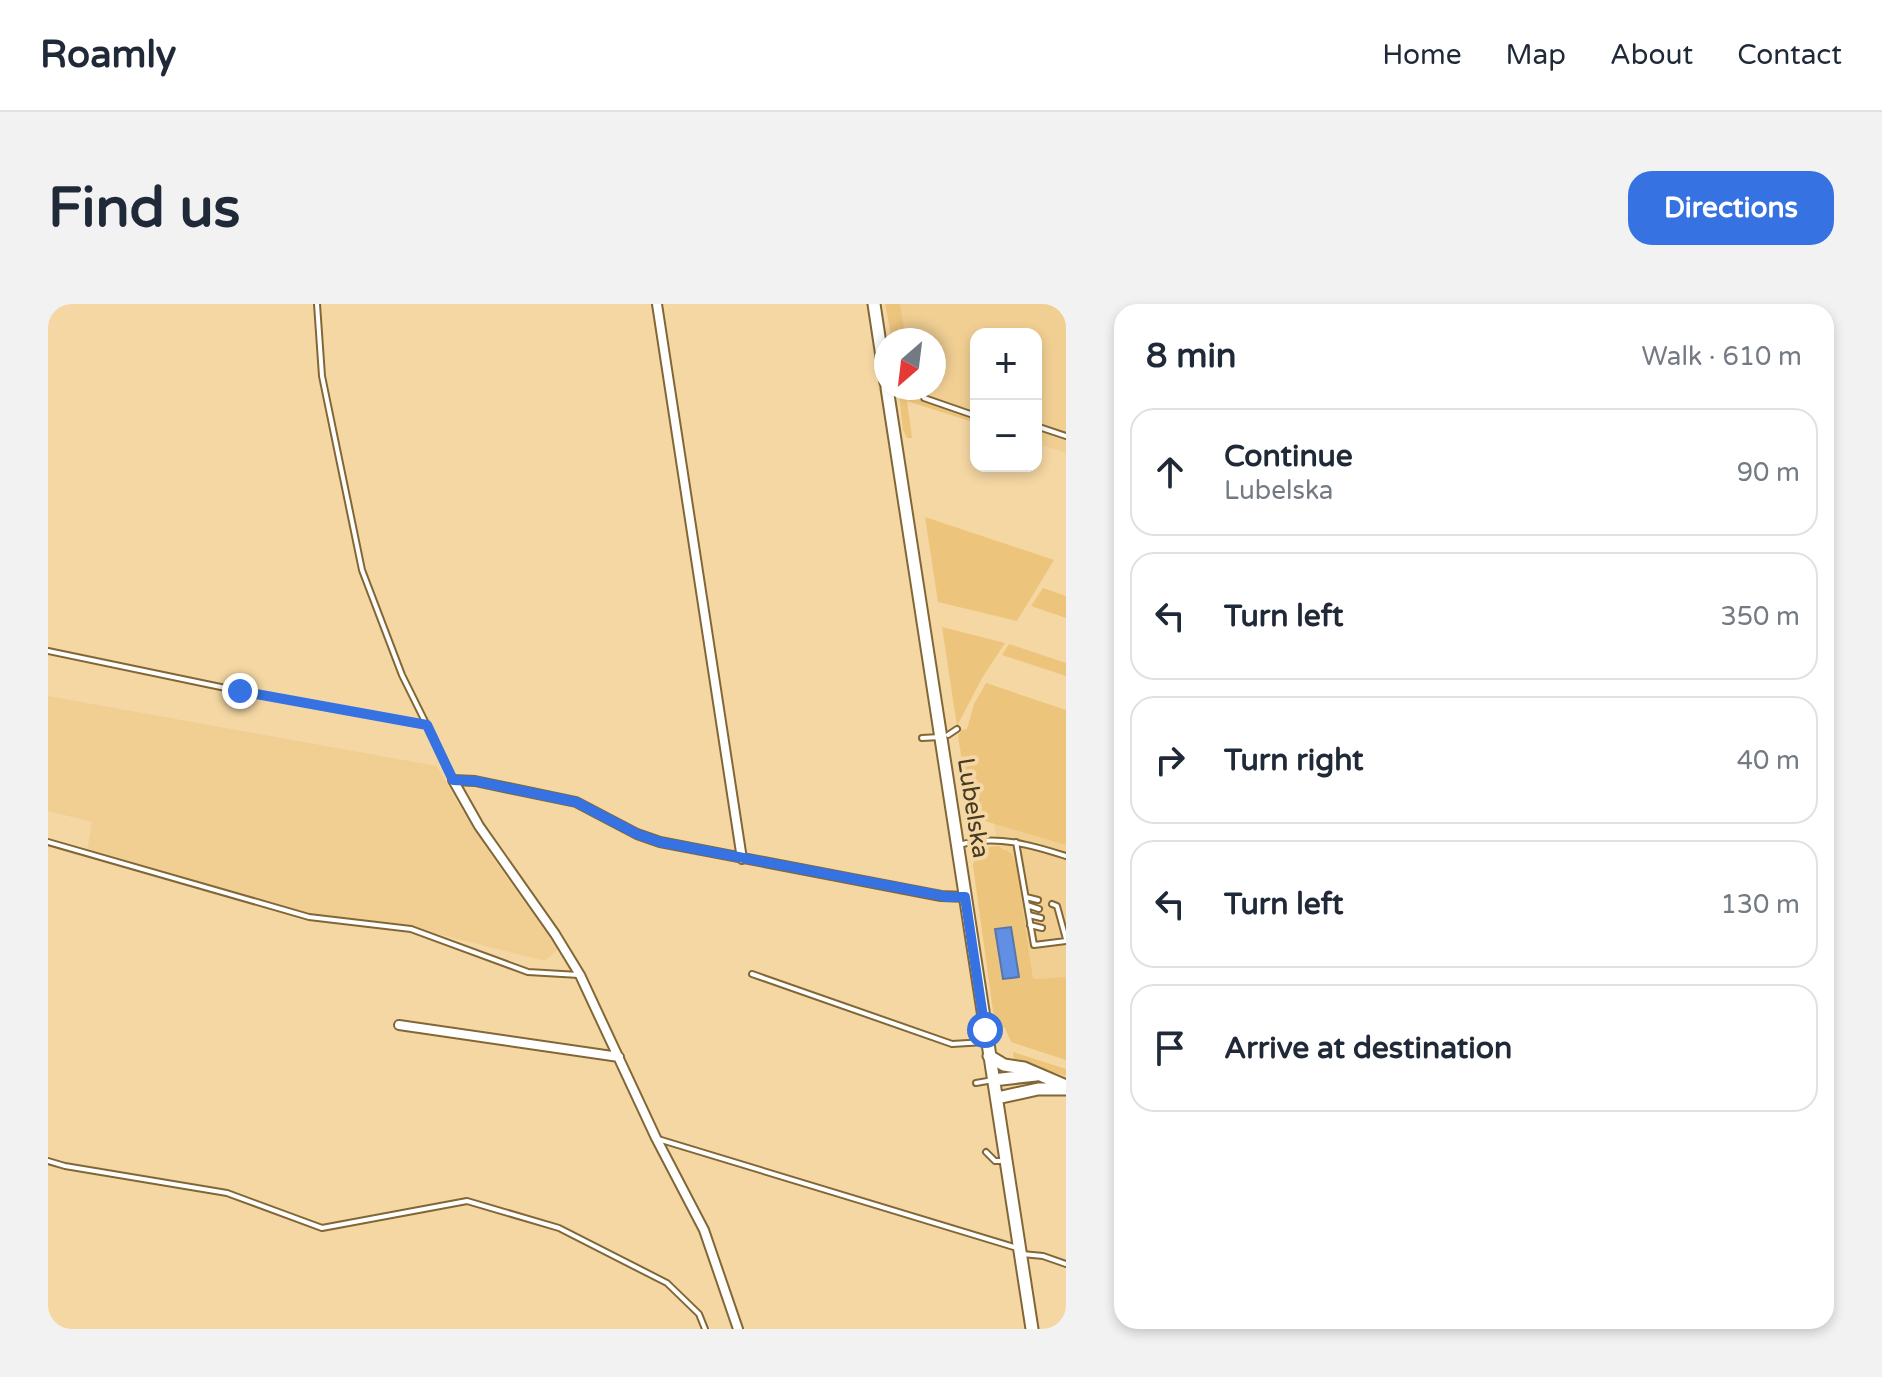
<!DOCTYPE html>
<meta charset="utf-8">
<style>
:root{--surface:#fff;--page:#f2f2f3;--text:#1f2937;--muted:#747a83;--line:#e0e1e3;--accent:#3672e1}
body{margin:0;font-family:"Varela Round",sans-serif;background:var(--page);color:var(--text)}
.controls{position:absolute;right:24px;top:24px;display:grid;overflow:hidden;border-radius:16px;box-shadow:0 4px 12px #0003}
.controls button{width:72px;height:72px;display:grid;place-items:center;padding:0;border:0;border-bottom:2px solid var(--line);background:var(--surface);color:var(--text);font:40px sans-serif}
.compass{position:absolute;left:826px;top:24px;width:72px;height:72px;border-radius:50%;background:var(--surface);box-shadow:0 4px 12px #0003;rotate:208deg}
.stop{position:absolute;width:24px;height:24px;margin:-18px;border:6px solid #3672e1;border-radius:50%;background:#fff}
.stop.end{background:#3672e1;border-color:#fff;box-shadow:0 2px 8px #0008}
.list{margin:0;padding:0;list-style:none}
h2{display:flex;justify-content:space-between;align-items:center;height:104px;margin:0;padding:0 32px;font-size:34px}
h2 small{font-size:26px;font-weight:400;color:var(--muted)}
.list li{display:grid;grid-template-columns:52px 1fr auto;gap:24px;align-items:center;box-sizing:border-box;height:128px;margin:0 16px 16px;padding:0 16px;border:2px solid var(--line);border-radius:24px}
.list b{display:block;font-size:30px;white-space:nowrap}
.list p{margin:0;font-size:26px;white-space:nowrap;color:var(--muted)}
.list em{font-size:26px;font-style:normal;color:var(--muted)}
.icon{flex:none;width:44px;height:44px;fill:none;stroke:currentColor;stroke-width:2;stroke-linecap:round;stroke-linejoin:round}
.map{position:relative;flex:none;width:1018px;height:1025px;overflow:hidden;border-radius:24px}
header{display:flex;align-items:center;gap:48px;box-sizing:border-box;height:112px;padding:0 40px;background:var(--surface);border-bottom:2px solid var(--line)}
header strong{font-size:38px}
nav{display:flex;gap:44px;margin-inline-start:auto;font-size:28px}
.intro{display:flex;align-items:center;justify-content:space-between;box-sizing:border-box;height:192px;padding:0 48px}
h1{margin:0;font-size:56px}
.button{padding:20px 36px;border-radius:24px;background:var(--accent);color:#fff;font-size:28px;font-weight:700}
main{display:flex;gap:48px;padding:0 48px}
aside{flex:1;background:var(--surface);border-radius:24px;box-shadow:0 4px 12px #0003}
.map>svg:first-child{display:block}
.built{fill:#f1cf93}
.green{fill:#edc47c}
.water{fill:#608fe3;stroke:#5876aa;stroke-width:2}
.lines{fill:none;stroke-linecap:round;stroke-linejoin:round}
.lane-casing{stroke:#826736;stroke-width:8}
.street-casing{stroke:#826736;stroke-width:12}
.secondary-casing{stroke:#826736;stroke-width:15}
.lane{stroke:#fff;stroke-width:4}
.street{stroke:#fff;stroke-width:8}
.secondary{stroke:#fff;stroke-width:11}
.route{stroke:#3672e1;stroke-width:10}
.labels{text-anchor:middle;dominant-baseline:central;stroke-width:8;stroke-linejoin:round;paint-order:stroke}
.street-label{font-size:24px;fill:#463a25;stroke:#f5d7a3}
</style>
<header>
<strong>Roamly</strong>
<nav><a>Home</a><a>Map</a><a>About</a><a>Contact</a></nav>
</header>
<div class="intro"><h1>Find us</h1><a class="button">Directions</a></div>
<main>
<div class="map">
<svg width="1018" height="1025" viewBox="0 0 1018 1025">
<rect width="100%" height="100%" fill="#f5d7a3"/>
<!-- built -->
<path class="built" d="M844 0H1018V149L988 139V30H928V119L859 96 857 84H886V36H849Z
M0 392 389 462 414 506 447 557 510 645 497 657 358 622 259 610 39 547 44 518 0 507Z
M946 519 1018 541V673L985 675 957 544 950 542Z"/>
<!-- green -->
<path class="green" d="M837 0H852L858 36H844Z
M859 86 867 95 928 115V119L859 97 864 134H859L855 126 851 91Z
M877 213 1006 256 969 317 890 298Z
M995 284 1018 292V314L983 302Z
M894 323 957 339 934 374 909 422Z
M961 340 1018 359V372L954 351Z
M938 379 1018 406V541L923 513 910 432 914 426 919 425 926 400Z
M950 542 964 550 968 560 985 675 1018 673V756L963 738 957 724 947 721 925 562C927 546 936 543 950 542Z
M965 748 1018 765V772L966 757Z"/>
<!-- water -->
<path class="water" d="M963 623 971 673 955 675 947 625Z"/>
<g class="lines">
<defs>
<path id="lane" d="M269 0 274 72 314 266 354 371 405 474
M875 84 876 94 928 112
M988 122 1018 132
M0 347 192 387 379 421
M900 431 909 425
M874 434 892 433
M0 538 261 613 363 625 480 668 531 671
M968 538 986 641 1018 637
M911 541C948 530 983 541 1018 552
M978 593 990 596
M1004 600 1009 602 1018 635
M979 601 991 605
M981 611 993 614
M982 621 994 624
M704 670 904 740 937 738
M928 779 945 776
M610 835 969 944
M938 848 947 857H952
M0 857 17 862 179 889 274 924 419 897 511 924 619 979 651 1010 657 1025
M974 950 995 952 1018 960"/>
<path id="street" d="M609 0 694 555
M405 476 431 522 507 630 532 671 608 834 656 926 690 1025
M405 476 427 477 528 498 589 530 612 538 893 592 917 593
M351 721 571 753"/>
<path id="secondary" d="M826 0 838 79
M839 84 984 1025
M941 752 956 761 976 764 1018 782
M945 776 988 771
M949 794 990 785H1018"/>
</defs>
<!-- lane casing -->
<use href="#lane" class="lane-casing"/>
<!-- street casing -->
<use href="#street" class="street-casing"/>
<!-- secondary casing -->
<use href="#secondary" class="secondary-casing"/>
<!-- lane -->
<use href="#lane" class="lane"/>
<!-- street -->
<use href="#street" class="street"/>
<!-- secondary -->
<use href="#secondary" class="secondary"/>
</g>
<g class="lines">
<!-- route -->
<path class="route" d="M192 387 379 421 405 476 427 477 528 498 589 530 612 538 900 593H917L937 726"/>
</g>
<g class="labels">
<!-- street labels -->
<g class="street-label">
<text transform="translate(925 504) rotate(81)">Lubelska</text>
</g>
</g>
</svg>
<div class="controls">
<button>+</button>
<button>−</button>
</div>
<svg class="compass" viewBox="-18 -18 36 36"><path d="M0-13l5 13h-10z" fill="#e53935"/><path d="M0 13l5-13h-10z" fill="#747a83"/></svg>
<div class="stop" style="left:937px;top:726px"></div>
<div class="stop end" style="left:192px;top:387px"></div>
</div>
<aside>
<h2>8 min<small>Walk · 610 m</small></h2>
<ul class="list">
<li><svg class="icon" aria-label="ahead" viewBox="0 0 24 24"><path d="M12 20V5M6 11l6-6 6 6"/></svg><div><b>Continue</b><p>Lubelska</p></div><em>90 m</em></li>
<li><svg class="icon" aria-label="left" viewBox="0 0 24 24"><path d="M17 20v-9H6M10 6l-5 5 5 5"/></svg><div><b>Turn left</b></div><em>350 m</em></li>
<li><svg class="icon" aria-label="right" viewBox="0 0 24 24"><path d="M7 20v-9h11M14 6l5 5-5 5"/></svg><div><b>Turn right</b></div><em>40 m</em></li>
<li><svg class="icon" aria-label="left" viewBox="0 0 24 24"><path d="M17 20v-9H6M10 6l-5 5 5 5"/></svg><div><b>Turn left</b></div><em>130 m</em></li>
<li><svg class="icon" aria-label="arrive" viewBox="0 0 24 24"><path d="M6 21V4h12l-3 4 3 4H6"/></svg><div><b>Arrive at destination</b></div></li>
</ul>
</aside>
</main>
